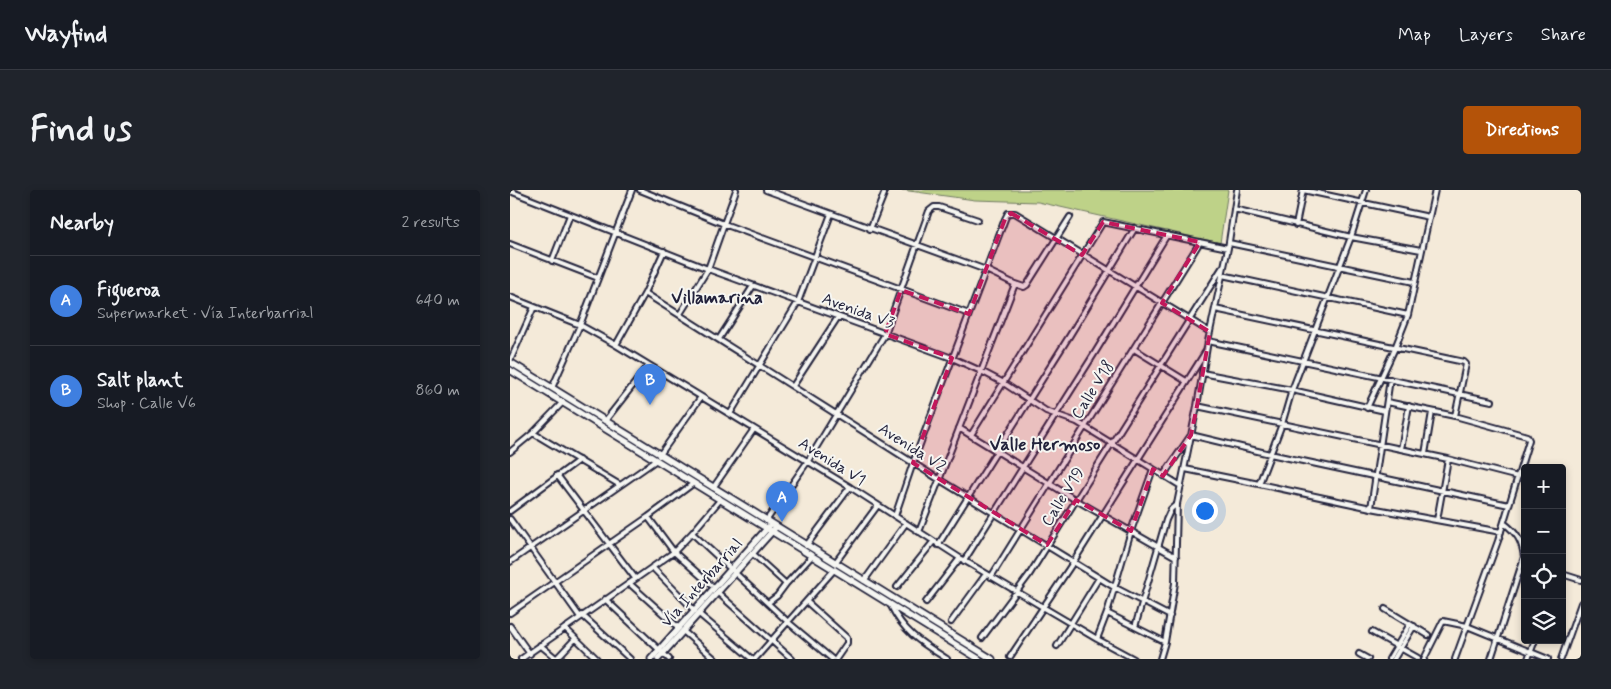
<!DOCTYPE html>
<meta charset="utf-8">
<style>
:root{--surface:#171b24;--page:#20242c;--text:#f1f3f6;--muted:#9ea1a6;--line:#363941;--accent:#b45309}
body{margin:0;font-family:Mynerve,sans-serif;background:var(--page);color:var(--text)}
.controls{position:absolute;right:15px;bottom:15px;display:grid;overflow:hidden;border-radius:5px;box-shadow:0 2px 8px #0003}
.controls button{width:45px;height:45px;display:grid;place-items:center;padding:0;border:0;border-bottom:1px solid var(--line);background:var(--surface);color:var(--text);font:25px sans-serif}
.you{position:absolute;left:694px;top:320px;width:18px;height:18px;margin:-12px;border:4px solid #fff;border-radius:50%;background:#1a73e8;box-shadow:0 0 0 8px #1a73e833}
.badge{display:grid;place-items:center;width:32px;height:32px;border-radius:50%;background:var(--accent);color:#fff;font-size:16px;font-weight:700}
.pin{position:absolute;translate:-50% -41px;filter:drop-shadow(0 1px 2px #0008)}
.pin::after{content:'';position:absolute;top:26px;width:18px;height:15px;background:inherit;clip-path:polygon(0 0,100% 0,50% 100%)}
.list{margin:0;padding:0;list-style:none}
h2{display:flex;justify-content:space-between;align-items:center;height:65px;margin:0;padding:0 20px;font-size:21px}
h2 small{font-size:16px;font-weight:400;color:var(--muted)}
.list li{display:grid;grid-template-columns:32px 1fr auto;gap:15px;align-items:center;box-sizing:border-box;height:90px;padding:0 20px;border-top:1px solid var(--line)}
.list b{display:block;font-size:19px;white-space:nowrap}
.list p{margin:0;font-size:16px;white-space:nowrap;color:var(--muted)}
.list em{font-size:16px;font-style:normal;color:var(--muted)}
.icon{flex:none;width:28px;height:28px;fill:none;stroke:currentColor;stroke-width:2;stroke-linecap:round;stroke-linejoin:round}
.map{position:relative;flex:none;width:1071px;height:469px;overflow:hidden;border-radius:5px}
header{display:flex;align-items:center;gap:30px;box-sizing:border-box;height:70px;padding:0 25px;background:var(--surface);border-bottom:1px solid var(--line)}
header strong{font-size:24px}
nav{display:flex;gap:28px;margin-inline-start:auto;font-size:18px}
.intro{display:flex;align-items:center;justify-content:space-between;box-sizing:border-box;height:120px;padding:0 30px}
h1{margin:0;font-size:35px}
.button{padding:12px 22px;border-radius:5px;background:var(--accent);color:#fff;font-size:18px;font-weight:700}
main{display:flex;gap:30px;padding:0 30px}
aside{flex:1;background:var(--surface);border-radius:5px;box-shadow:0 2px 8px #0003}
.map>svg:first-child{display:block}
.green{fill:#bed288;stroke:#707a62}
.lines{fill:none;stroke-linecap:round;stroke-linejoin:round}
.street-casing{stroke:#22223b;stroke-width:8}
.secondary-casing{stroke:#22223b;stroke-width:9}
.primary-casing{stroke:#22223b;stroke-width:9}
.street{stroke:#f6f6f2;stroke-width:4}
.secondary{stroke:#f6f6f2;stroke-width:5}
.primary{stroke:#f6f6f2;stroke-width:5.5}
.marked{fill:#c2185b;fill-opacity:0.2;stroke:#c2185b;stroke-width:4;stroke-dasharray:10 6;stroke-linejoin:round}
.labels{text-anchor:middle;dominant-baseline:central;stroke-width:4;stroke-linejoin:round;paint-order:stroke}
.street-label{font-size:16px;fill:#22223b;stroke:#f6f6f2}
.neighbourhood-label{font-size:18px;font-weight:bold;fill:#22223b;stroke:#f6f6f2}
</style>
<header>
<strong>Wayfind</strong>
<nav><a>Map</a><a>Layers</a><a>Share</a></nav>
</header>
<div class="intro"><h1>Find us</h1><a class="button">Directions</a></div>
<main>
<aside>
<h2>Nearby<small>2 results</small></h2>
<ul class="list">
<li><span class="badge" style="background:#3f7fe0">A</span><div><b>Figueroa</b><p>Supermarket · Vía Interbarrial</p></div><em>640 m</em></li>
<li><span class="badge" style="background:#3f7fe0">B</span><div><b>Salt plant</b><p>Shop · Calle V6</p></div><em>860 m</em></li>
</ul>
</aside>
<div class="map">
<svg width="1071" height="469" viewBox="0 0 1071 469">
<rect width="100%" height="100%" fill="#f4ead9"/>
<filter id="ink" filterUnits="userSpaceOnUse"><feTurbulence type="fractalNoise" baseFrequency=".02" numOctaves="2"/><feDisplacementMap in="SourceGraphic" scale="10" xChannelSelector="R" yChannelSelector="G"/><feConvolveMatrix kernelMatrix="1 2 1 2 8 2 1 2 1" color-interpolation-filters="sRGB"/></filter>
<g filter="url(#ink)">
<!-- green -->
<path class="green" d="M392 0H718L710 53 528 12 465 10Z"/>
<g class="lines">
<defs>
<path id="street" d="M130 0 214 34 459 124
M256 0 476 80 505 94
M793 0 919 27
M0 1 198 79 442 168 471 181 492 192 536 221 567 232 671 296
M724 19 841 47 911 60
M786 35 793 0
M360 39 374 4
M719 53 904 92
M0 54 88 88
M42 71 60 25
M712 85 898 125
M135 103 430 290 604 397 660 426
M0 107 70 135 106 155 340 297 450 368 587 449 624 469
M705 119 954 172 956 174 945 226
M170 124 198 79 226 0
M209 149 243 96
M698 151 982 211
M106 155 135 103 154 61
M624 159 676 191
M0 171 24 117
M692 183 782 200 875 221
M283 196 328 127
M42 198 70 135 122 0
M877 212 945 226 1017 246 1019 250 988 351 945 469
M687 216 938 269 1008 287
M857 218 885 158 898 125 925 0
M220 224 288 112 321 24
M95 231 139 175
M449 238 566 310 666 367
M23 243 110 295
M461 245 593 32 718 58
M891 259 899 216
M0 262 23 243 53 212
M915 264 922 222
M149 266 191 207
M675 279 749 294 772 234 782 200 841 47 856 0
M47 285 125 388
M653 286 681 245 760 264 999 315
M184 293 138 327 164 362 201 395
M749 294 861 318 991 342
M203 298 244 239
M861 318 880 189
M0 321 69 270
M385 326 403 273 495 29 498 23H505L700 142
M0 329 70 427
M927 330 938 269
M256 331 298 271 375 144 419 21 424 17H429L468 30
M409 342 505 94 514 97 517 95 560 27
M182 343 278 432 322 469
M428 355 560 145 625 38
M296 356 340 297
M242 363 276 394
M454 371 586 161 657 45
M0 372 145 271
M325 373 368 315
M142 377 185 421
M1052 384 1071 390
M481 387 690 52
M354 391 396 333
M119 393 169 438
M387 397 423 352
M207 402 282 469
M95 409 159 469
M259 412 267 406 276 394 302 366
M297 412 337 448V453L326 469
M416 412 450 368
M381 416C394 443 412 453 437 469
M875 419 918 445
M0 423 138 327
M597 423 655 452
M189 424 242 469
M72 425 120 469
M441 432 476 384
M0 436 20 464
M625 437 656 330 661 319 667 314
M55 438 87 469
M173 441 205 469
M862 442 908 468
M472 448 519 385 712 78
M587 449 597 423 621 341 643 279
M30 455 47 469
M547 456 589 388
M849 464 858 469
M500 467 564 371 696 161
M11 469 164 362 182 343 210 310
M46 469 65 449
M245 469 324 380
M650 469 655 452 665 393 667 314 687 216 698 151 718 58 727 0
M879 469 900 434
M884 469 904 436
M914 469 933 431 957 436 1038 469
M981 469 1014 367C1012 351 1007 343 994 333
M1018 469 1025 450
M1051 469 1071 413"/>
<path id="secondary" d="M141 469 261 334
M148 469 266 337"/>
<path id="primary" d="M0 172 482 469
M0 180 469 469"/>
</defs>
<!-- street casing -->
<use href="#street" class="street-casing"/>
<!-- secondary casing -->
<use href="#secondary" class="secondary-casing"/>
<!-- primary casing -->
<use href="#primary" class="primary-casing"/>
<!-- street -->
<use href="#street" class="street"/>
<!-- secondary -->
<use href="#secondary" class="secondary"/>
<!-- primary -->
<use href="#primary" class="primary"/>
</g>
</g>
<!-- marked area -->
<path class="marked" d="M501 23 572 65 593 32 690 52 652 113 700 142 687 216 681 245 653 286 643 279 621 341 566 310 537 355 403 273 442 168 375 144 391 100 459 124 495 29Z"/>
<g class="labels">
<!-- street labels -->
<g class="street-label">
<text transform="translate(348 121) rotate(20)">Avenida V3</text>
<text transform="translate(583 200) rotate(-58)">Calle V18</text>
<text transform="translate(402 258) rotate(33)">Avenida V2</text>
<text transform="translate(322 272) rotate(32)">Avenida V1</text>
<text transform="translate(553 307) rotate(-58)">Calle V19</text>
<text transform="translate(192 393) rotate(-48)">Vía Interbarrial</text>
</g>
<!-- neighbourhood labels -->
<g class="neighbourhood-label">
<text x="207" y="108">Villamarina</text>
<text x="535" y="255">Valle Hermoso</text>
</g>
</g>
</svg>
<div class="controls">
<button>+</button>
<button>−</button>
<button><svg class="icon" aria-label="locate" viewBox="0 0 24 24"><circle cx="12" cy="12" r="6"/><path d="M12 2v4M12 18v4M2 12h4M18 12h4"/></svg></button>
<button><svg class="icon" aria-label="layers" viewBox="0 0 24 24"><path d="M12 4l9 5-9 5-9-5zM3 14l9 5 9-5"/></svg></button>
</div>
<div class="you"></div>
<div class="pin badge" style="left:272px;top:332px;background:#3f7fe0">A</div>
<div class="pin badge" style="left:140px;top:215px;background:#3f7fe0">B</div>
</div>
</main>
